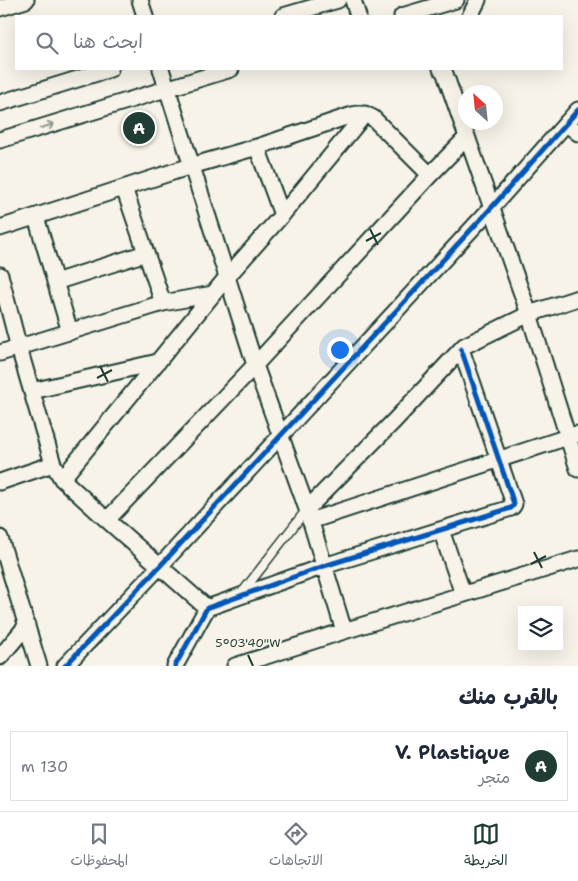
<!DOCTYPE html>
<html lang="ar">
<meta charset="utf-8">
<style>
:root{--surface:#fff;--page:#f6f6f7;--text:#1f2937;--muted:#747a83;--line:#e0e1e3;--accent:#1f3d34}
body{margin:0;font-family:"Shantell Sans","Playpen Sans Arabic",sans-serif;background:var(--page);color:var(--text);direction:rtl}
.controls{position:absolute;right:15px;bottom:15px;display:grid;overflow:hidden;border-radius:0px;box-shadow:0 5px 20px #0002}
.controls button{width:45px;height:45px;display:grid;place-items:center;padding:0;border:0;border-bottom:1px solid var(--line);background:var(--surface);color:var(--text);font:25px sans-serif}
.compass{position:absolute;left:458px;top:85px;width:45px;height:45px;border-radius:50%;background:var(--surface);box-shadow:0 5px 20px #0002;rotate:333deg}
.you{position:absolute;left:339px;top:349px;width:18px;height:18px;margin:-12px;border:4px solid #fff;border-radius:50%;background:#1a73e8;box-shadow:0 0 0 8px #1a73e833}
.badge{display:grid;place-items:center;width:32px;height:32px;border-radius:50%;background:var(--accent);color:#fff;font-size:16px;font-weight:700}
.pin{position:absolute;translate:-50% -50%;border:2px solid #fff;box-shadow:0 1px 5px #0006}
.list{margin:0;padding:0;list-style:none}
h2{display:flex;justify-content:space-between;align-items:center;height:65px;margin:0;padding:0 20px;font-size:21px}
h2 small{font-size:16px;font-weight:400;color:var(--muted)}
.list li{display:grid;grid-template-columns:32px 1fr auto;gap:15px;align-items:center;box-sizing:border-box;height:70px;margin:0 10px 10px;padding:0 10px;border:1px solid var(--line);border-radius:0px}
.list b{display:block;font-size:19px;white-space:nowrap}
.list p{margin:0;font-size:16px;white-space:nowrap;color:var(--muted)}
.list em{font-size:16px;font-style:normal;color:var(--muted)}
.icon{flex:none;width:28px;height:28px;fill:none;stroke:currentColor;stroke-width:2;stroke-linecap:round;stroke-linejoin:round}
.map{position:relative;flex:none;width:578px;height:666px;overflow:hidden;direction:ltr}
.search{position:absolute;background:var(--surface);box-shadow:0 5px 20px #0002;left:15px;right:15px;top:15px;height:55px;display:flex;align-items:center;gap:12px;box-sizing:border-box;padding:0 18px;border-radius:0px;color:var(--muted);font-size:19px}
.sheet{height:145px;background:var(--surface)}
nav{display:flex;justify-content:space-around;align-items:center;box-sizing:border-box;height:70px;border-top:1px solid var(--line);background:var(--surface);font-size:14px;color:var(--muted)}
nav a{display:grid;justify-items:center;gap:2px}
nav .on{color:var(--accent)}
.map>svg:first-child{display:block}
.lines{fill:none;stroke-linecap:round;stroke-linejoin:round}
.lane-casing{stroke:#1f3d34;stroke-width:11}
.street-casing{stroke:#1f3d34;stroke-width:19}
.lane{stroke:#f7f3e8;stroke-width:8}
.street{stroke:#f7f3e8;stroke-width:15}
.cycleway-casing{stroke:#f7f3e8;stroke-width:8}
.cycleway{stroke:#0057b8;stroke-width:5}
.oneway{stroke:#8b988e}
.ticks{fill:none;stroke:#1f3d34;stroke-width:2}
.ticks-label{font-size:12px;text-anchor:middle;fill:#1f3d34;stroke:#f7f3e8;stroke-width:4;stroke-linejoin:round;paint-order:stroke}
</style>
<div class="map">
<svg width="578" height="666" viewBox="0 0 578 666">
<rect width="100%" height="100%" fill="#f7f3e8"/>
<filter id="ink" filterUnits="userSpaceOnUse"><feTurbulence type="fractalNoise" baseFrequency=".02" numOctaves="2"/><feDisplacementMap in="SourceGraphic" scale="10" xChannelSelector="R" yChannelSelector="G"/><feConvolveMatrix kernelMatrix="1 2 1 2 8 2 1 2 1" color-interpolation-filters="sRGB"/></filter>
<g filter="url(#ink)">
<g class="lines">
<defs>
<path id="lane" d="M241 594 307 509"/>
<path id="street" d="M140 0 145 16
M353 0 358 16
M0 8 26 0
M283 16 338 0
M402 16 456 0
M470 16 478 0
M161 69 255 365 307 509
M441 69 444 71 529 314 578 469
M0 103 110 69
M566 123 578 133
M0 140 231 69
M257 147 282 215
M124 188 163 303
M36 217 70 332
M0 228 191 166 257 147 352 115C361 113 365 114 373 118L430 175
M0 275 19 348 53 464 62 479 107 520 207 608
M55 282 146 253
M0 353 163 303 213 294
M32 391 158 362
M62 479 227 277 282 215 365 114
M0 482 53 464
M107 520 255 365 430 175 467 137
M310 521 577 434
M441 530 463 594
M0 538 39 666
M344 631 307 509 395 420 464 346 529 314 578 298
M0 657 27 625
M65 666 160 566 492 207 578 110
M175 666 207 608 324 566 511 508 513 506 514 504 461 349
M235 666 344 631 578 559"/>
</defs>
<!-- lane casing -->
<use href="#lane" class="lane-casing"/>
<!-- street casing -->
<use href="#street" class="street-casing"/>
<!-- lane -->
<use href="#lane" class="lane"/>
<!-- street -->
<use href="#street" class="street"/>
<defs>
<path id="cycleway" d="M65 666 160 566 492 207 578 110
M175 666 207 608 324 566 511 508 513 506 514 504 461 349"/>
</defs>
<!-- cycleway casing -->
<use href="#cycleway" class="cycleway-casing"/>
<!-- cycleway -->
<use href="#cycleway" class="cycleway"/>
</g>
<!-- one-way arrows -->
<defs><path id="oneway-shaft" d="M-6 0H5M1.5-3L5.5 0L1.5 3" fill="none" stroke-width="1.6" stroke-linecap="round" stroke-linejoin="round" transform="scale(1.25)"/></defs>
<use class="oneway" href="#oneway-shaft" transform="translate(47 126) rotate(-17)"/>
</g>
<!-- ticks -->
<path class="ticks" d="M370 229 378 245M366 241 381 233M100 366 108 382M97 378 112 370M534 552 542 568M531 564 546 556M248 655 253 666"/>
<g class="ticks-label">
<text x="248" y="647">5°03'40"W</text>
</g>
</svg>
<div class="controls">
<button><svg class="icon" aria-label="layers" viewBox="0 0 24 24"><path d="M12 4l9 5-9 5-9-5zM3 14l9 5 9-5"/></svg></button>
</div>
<svg class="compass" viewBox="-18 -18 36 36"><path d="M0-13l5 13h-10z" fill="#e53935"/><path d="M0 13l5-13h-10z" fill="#747a83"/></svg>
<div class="you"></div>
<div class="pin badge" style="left:139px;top:128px">A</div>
<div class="search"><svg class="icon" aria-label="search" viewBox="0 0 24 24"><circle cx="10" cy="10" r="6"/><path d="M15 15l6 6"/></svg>ابحث هنا</div>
</div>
<section class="sheet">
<h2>بالقرب منك<small></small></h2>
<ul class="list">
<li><span class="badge">A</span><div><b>V. Plastique</b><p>متجر</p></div><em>130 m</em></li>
</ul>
</section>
<nav>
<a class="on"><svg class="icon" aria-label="map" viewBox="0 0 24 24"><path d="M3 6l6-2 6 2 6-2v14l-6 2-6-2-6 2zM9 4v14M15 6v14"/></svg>الخريطة</a>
<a><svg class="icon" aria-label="directions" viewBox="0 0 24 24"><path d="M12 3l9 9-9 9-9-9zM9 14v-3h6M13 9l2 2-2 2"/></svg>الاتجاهات</a>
<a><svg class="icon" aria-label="saved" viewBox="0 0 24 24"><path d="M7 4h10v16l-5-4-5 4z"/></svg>المحفوظات</a>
</nav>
